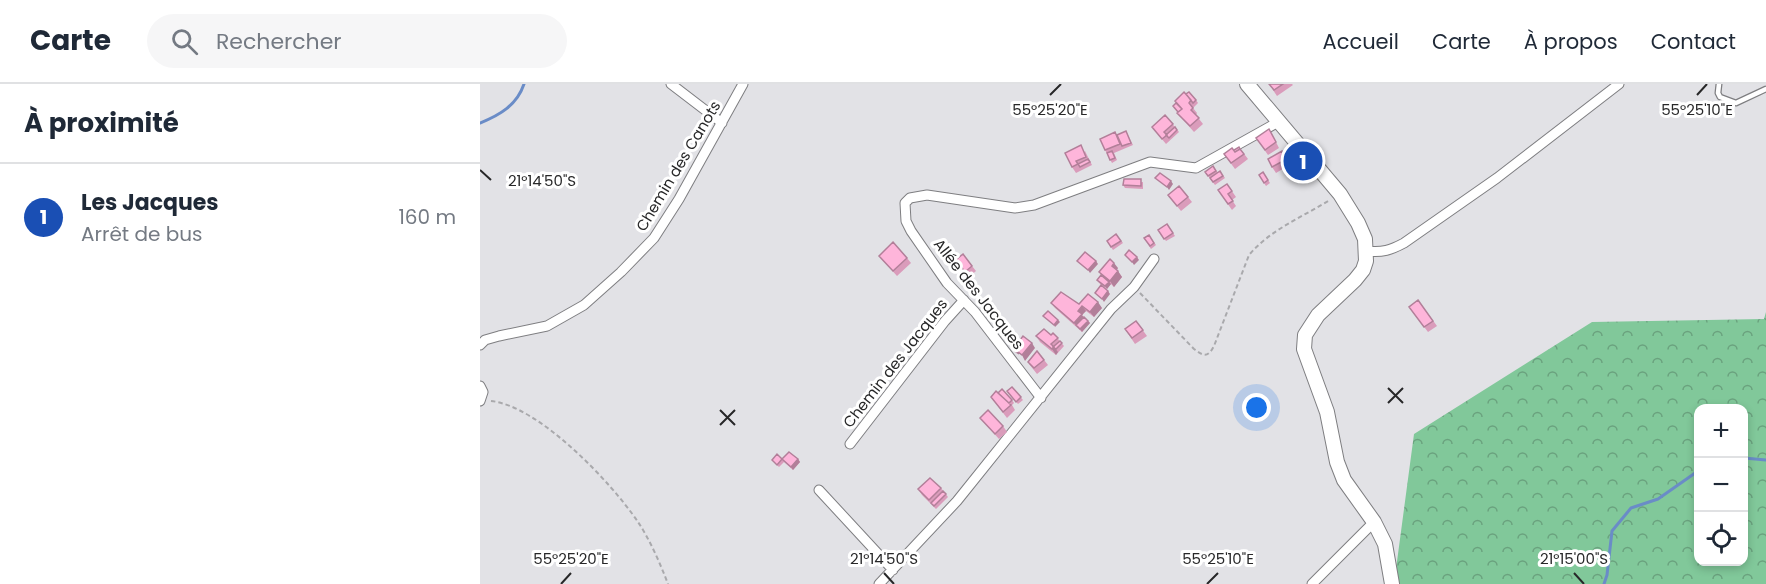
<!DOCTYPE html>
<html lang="fr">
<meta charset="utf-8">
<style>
:root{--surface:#fff;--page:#f6f6f7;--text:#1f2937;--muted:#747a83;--line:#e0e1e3;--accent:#1a73e8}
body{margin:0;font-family:Poppins,sans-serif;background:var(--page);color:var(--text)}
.controls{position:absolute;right:18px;bottom:18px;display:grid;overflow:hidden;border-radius:12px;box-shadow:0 3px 9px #0003}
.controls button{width:54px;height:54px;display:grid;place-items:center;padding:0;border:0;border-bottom:2px solid var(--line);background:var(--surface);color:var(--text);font:30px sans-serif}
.you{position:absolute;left:777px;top:324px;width:21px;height:21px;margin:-15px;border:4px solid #fff;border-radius:50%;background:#1a73e8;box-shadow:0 0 0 9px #1a73e833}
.badge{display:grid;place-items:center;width:39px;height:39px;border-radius:50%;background:var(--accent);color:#fff;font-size:20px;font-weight:700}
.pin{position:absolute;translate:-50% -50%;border:3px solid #fff;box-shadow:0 2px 6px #0006}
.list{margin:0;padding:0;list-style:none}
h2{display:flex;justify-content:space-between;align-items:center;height:78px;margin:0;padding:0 24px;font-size:26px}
h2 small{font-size:20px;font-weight:400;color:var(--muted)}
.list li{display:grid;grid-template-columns:39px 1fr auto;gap:18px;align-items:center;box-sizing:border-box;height:108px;padding:0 24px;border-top:2px solid var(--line)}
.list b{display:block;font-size:22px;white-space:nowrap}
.list p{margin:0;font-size:20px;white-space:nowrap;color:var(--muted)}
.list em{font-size:20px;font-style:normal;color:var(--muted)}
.icon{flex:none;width:33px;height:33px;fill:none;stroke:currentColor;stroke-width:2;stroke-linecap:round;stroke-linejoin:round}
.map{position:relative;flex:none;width:1286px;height:500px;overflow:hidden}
header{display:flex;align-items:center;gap:36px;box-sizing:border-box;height:84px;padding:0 30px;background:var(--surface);border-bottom:2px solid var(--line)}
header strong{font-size:28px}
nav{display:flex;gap:33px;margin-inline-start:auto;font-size:21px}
.search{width:420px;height:54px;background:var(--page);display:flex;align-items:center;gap:15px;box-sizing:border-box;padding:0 21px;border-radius:33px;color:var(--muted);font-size:22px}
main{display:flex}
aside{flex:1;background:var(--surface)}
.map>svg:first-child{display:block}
.forest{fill:url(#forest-crowns);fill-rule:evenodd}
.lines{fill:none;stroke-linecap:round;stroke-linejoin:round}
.stream{stroke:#6a8cc7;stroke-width:3}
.lane-casing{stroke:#7e7e81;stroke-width:7}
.street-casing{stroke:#7e7e81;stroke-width:11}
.secondary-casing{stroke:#7e7e81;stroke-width:16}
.path{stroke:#a9a9ac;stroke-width:2;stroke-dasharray:4.5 3;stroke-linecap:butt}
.lane{stroke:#fff;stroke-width:4.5}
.street{stroke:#fff;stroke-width:9}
.secondary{stroke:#fff;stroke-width:14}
.wall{fill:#da9cbb}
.shaded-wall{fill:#b27f99}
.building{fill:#feb5da;stroke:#b27f99;stroke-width:1.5}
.ticks{fill:none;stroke:#272728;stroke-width:2}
.labels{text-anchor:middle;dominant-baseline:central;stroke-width:6;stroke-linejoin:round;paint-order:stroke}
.street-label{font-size:15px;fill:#272728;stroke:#fff}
.ticks-label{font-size:15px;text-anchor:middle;fill:#272728;stroke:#fff;stroke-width:6;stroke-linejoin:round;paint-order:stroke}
</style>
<header>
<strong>Carte</strong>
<div class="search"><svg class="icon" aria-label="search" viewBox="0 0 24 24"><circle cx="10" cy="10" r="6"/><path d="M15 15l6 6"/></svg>Rechercher</div>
<nav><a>Accueil</a><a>Carte</a><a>À propos</a><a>Contact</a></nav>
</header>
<main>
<aside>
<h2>À proximité<small></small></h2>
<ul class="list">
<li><span class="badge" style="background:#1a4fb4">1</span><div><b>Les Jacques</b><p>Arrêt de bus</p></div><em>160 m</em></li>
</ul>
</aside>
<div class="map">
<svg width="1286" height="500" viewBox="0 0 1286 500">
<defs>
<pattern id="forest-crowns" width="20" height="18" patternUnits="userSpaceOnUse" patternTransform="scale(1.5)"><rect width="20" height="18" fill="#81c89a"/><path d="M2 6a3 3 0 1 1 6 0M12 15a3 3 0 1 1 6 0" fill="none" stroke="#6aa27e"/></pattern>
</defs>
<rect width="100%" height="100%" fill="#e2e2e6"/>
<!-- forest -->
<path class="forest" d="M1286 228V500H914L934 350 1112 238 1284 235ZM1218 324H1264V478H1218Z"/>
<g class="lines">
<!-- stream -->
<path class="stream" d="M0 39C20 31 37 21 44 0
M1264 374 1286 376
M1124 500 1127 491 1132 447 1151 424 1178 415 1218 387"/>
<defs>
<path id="lane" d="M1239 0 1238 9 1240 13 1256 19 1286 5"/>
<path id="street" d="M191 0 242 39
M887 167C902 169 911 166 924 159L1017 94 1139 0
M0 261 5 256 19 252 67 242 104 221 141 188 174 154 199 115 263 0
M0 302 3 308 0 317
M561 314 495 228 467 199 431 147 426 137 425 119 430 114 447 111 535 124 554 121 670 78 716 84 800 37
M370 360 465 237 484 216
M339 406 413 486
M399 500 477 417 631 225 654 203 674 175
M832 500 894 438"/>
<path id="secondary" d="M767 0 860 110 878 139 885 155 886 177 883 186 875 196 838 231 825 251 824 265 847 328 857 378 864 396 894 438 905 460 912 500"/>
</defs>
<!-- lane casing -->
<use href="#lane" class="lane-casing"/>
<!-- street casing -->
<use href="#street" class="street-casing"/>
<!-- secondary casing -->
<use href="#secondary" class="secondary-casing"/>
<!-- path -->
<path class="path" d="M660 209 714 265C723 272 728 274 734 262L769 171C790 146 822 133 850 116
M11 317C59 322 131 398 158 438 170 456 180 479 188 500"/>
<!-- lane -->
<use href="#lane" class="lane"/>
<!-- street -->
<use href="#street" class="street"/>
<!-- secondary -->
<use href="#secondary" class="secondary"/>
</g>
<!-- wall -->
<path class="wall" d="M789 0H812L813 1 797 12Z
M706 10 716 16 718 19 713 24 717 29 716 31 723 40 714 48 697 29Z
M685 31 699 48 686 60 672 43Z
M646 47 653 61 634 69 637 76 632 79 625 66 635 48 637 51Z
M792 50 799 64 788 71 776 54Z
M759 63 768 75 755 85 744 70 754 66Z
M605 67 612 81 596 89 592 83Z
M802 67 811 80 796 89 792 83Z
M733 82 738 89 740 87 745 94 735 101 725 88Z
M783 88 790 99 786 102 779 91Z
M663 98V105L645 104 643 101Z
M747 100 756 113 752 116 756 122 752 126 738 106Z
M688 111 708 113 712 118 701 127Z
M687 140 695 152 686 157 678 146Z
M636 150 643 159 633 166 627 157Z
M669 151 676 161 671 165 664 154Z
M399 172 427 174 431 179 417 192Z
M471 180 492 182 496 187 489 193 486 190 482 193Z
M638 184 637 186 642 193 634 203 631 200 627 205 619 199 617 196 621 191 619 188Z
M938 216 957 242 948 248 929 223Z
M571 219 599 220 622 224 614 233 606 227 602 231 610 239 602 248 575 224Z
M656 237 667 252 655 260 645 245Z
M573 249 584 262 576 271 560 258 556 252 571 251Z
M562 271 561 272 568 281 557 290 549 280Z
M532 303 543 316 538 320 527 307Z
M518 309 532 316 534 319 532 321 535 326 527 334 511 313Z
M500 334 523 342 527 348 519 355Z
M302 375H318L320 378 313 386 304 378 299 383 292 376Z
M461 404 468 413 456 425 442 411 438 405Z"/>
<!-- shaded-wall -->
<path class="shaded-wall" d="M691 97 693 100 689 106 687 103Z
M657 173 659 176 654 181 652 178Z
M616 177 618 180 610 189 608 186Z
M634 179 638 184 635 188 632 182Z
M638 187 642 193 634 203 630 197Z
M629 198 631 200 627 205 625 202Z
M628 207 630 210 624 218 622 215Z
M618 218 622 224 614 233 610 228Z
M602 222 606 227 602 231 605 236 596 241 594 239 598 227Z
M578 236 580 238 575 243 574 241Z
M608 237 610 239 602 248 600 245Z
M552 259 555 264 545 277 542 271Z
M574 263 578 268 576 271 572 265Z
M318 375 320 378 313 386 311 383Z"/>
<!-- building -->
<path class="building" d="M789 0H803L794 6Z
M704 8 711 16 709 19 713 24 711 26 719 34 710 42 697 29 702 25 695 17Z
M709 8 716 16 713 19 706 10Z
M696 19 702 25 698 28 693 22Z
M685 31 693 40 684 48 687 51 682 55 672 43Z
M695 43 697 46 689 54 686 51Z
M789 45 796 58 785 66 776 54Z
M646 47 651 59 642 62 637 51Z
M635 48 640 60 625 66 620 55Z
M601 61 606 73 596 77 598 80 592 83 585 69Z
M759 63 760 65 755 68 754 66Z
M752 64 755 68 760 65 764 70 751 79 744 70Z
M632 67 635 74 630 76 627 69Z
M802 67 807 75 792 83 788 75Z
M608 75 610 78 600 83 598 80Z
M733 82 736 87 728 92 725 88Z
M740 87 743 92 733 98 730 94Z
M783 88 788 96 784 99 779 91Z
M680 89 691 97 687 103 675 94Z
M644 95H661V102L643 101Z
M747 100 752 107 748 110 753 117 748 120 738 106Z
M699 102 708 113 697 122 688 111Z
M687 140 693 149 684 155 678 146Z
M636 150 641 157 631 163 627 157Z
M669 151 674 159 670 162 664 154Z
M413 158 427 174 413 187 399 172Z
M649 166 657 173 652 178 645 171Z
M605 168 616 177 608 186 597 177Z
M483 170 492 182 485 188 482 184 478 188 471 180Z
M630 175 634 179 632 182 638 187 630 197 619 188Z
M621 191 629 198 625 202 617 196Z
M621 201 628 207 622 215 615 209Z
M581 208 599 220 608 210 618 218 610 228 602 222 598 227 602 230 594 239 571 219Z
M938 216 953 237 944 243 929 223Z
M568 227 578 236 574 241 563 232Z
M604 233 608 237 600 245 596 241Z
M656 237 663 246 652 254 645 245Z
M564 245 571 251 573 249 578 254 571 260 574 263 572 265 556 252Z
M543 252 552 259 542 271 537 267 541 263 537 260Z
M580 257 582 259 576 265 573 263Z
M538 262 540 264 537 267 539 270 535 267Z
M557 267 564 276 554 284 548 278Z
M532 303 541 313 536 318 527 307Z
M522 305 532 316 529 319 518 309Z
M516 307 531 321 523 328 511 313Z
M508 326 523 342 515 350 500 334Z
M309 368 318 375 311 383 302 375 297 381 292 376 297 370 302 375Z
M450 394 461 404 449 416 438 405Z
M463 407 466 410 454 422 451 419Z"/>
<!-- ticks -->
<path class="ticks" d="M570 11 581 0M1217 11 1227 0M0 86 11 96M908 304 923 319M908 319 923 304M240 326 255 341M240 341 255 326M404 489 414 500M1094 489 1104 500M81 500 91 489M727 500 738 489"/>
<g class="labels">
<!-- street labels -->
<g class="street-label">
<text transform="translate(198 82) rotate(-59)">Chemin des Canots</text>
<text transform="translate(499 210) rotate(52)">Allée des Jacques</text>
<text transform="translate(415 279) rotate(-52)">Chemin des Jacques</text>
</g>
</g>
<g class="ticks-label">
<text x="570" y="31">55°25'20"E</text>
<text x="1217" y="31">55°25'10"E</text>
<text x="62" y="102">21°14'50"S</text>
<text x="91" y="480">55°25'20"E</text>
<text x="404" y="480">21°14'50"S</text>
<text x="738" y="480">55°25'10"E</text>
<text x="1094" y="480">21°15'00"S</text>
</g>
</svg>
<div class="controls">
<button>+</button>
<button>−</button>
<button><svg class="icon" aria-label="locate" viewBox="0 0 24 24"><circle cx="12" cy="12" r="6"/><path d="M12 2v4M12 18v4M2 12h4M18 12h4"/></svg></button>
</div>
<div class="you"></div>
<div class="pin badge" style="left:823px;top:77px;background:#1a4fb4">1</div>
</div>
</main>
